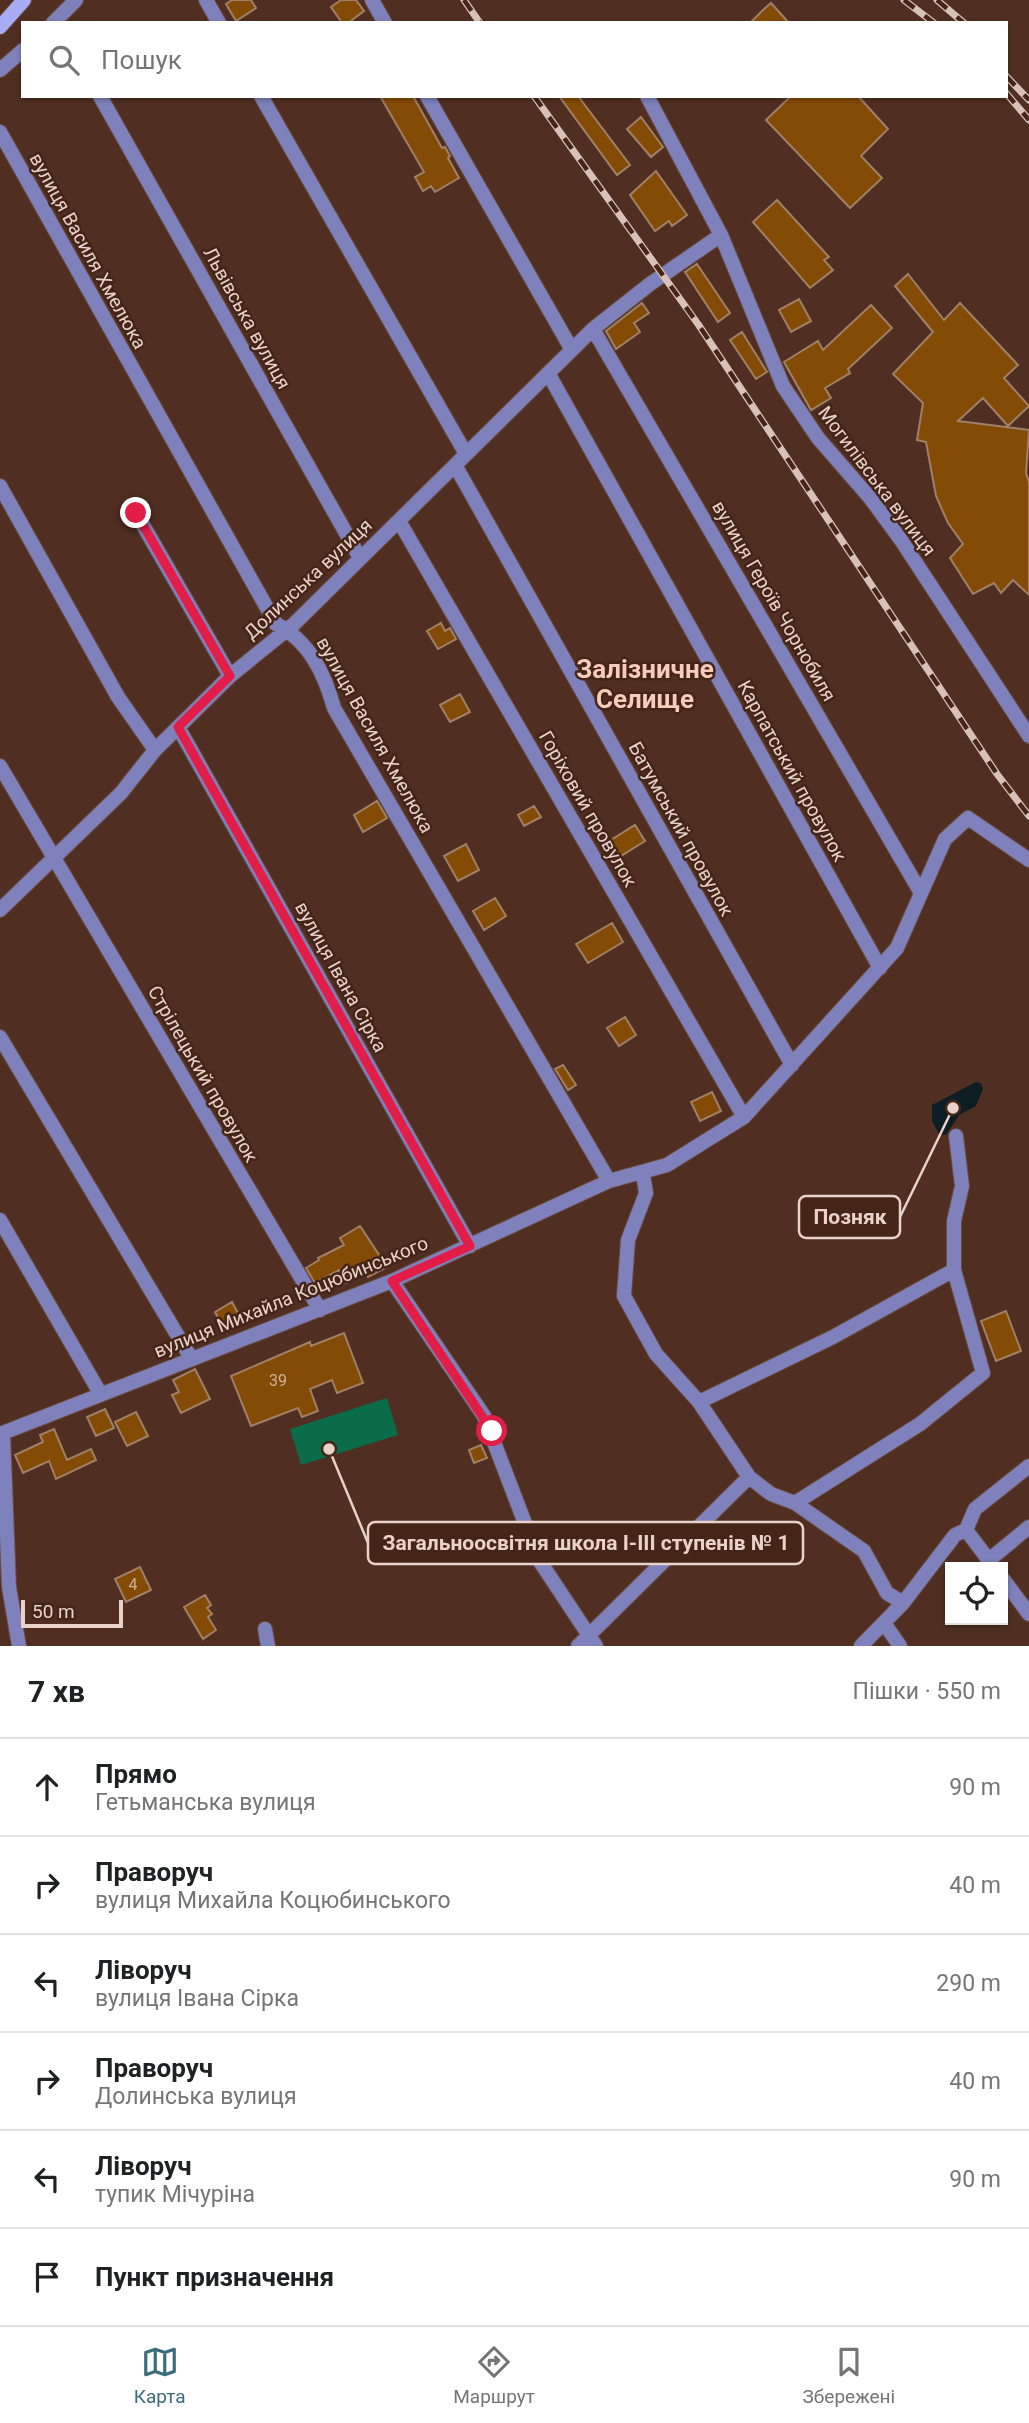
<!DOCTYPE html>
<html lang="uk">
<meta charset="utf-8">
<style>
:root{--surface:#fff;--page:#f6f6f6;--text:#202124;--muted:#757577;--line:#e0e0e0;--accent:#3b6c7c}
body{margin:0;font-family:Roboto,sans-serif;background:var(--page);color:var(--text)}
.controls{position:absolute;right:21px;bottom:21px;display:grid;overflow:hidden;border-radius:0px;box-shadow:0 2px 5px #0004}
.controls button{width:63px;height:63px;display:grid;place-items:center;padding:0;border:0;border-bottom:2px solid var(--line);background:var(--surface);color:var(--text);font:35px sans-serif}
.scale{position:absolute;left:21px;bottom:18px;width:102px;box-sizing:border-box;padding-left:7px;border:4px solid #e8d2ca;border-top:0;font-size:19px;line-height:24px;white-space:nowrap;color:#e8d2ca;-webkit-text-stroke:5px #452518;paint-order:stroke}
.stop{position:absolute;width:21px;height:21px;margin:-16px;border:5px solid #e11d48;border-radius:50%;background:#fff}
.stop.end{background:#e11d48;border-color:#fff;box-shadow:0 2px 7px #0008}
.list{margin:0;padding:0;list-style:none}
h2{display:flex;justify-content:space-between;align-items:center;height:91px;margin:0;padding:0 28px;font-size:30px}
h2 small{font-size:23px;font-weight:400;color:var(--muted)}
.list li{display:grid;grid-template-columns:46px 1fr auto;gap:21px;align-items:center;box-sizing:border-box;height:98px;padding:0 28px;border-top:2px solid var(--line)}
.list b{display:block;font-size:26px;white-space:nowrap}
.list p{margin:0;font-size:23px;white-space:nowrap;color:var(--muted)}
.list em{font-size:23px;font-style:normal;color:var(--muted)}
.icon{flex:none;width:38px;height:38px;fill:none;stroke:currentColor;stroke-width:2;stroke-linecap:round;stroke-linejoin:round}
.map{position:relative;flex:none;width:1029px;height:1646px;overflow:hidden}
.search{position:absolute;background:var(--surface);box-shadow:0 2px 5px #0004;left:21px;right:21px;top:21px;height:77px;display:flex;align-items:center;gap:18px;box-sizing:border-box;padding:0 24px;border-radius:0px;color:var(--muted);font-size:26px}
.sheet{height:679px;background:var(--surface)}
nav{display:flex;justify-content:space-around;align-items:center;box-sizing:border-box;height:98px;border-top:2px solid var(--line);background:var(--surface);font-size:19px;color:var(--muted)}
nav a{display:grid;justify-items:center;gap:4px}
nav .on{color:var(--accent)}
.map>svg:first-child{display:block}
.green{fill:#0a6c49}
.water{fill:#0c1e24}
.building{fill:#844b06;stroke:#a08066;stroke-width:2}
.lines{fill:none;stroke-linecap:round;stroke-linejoin:round}
.minor-casing{stroke:#6b4c40;stroke-width:16}
.secondary-casing{stroke:#6b4c40;stroke-width:16}
.minor{stroke:#7e81bb;stroke-width:14}
.secondary{stroke:#a8acf5;stroke-width:14}
.rail-casing{stroke:#d8c1b8;stroke-width:7}
.rail{stroke:#452518;stroke-width:4.5;stroke-dasharray:13;stroke-linecap:butt}
.route{stroke:#e11d48;stroke-width:9}
.labels{text-anchor:middle;dominant-baseline:central;stroke-width:5;stroke-linejoin:round;paint-order:stroke}
.number-label{font-size:16px;fill:#cfb099}
.street-label{font-size:19px;fill:#e8d2ca;stroke:#452518}
.district-label{font-size:26px;font-weight:bold;fill:#f7ccbb;stroke:#452518}
.leader{fill:none;stroke:#e8d2ca;stroke-width:2.5}
.callout-dot{fill:#e8d2ca;stroke:#452518;stroke-width:2.5}
.callout{fill:#452518;stroke:#e8d2ca;stroke-width:2.5}
.callout-label{font-size:21px;text-anchor:middle;font-weight:bold;fill:#e8d2ca}
</style>
<div class="map">
<svg width="1029" height="1646" viewBox="0 0 1029 1646">
<rect width="100%" height="100%" fill="#502f22"/>
<!-- green -->
<path class="green" d="M387 1398 398 1435 301 1465 290 1429Z"/>
<!-- water -->
<path class="water" d="M976 1082 981 1083 983 1089 976 1106 959 1115 946 1135 939 1134 932 1121V1105Z"/>
<!-- building -->
<path class="building" d="M232 0H251L256 8 236 21 226 4Z
M341 0H356L364 11 348 23H342L331 7Z
M771 3 789 23H750L763 10Z
M380 96H413L442 148 445 147 450 156 448 158 459 178 435 192 431 186 423 191 415 177 424 172Z
M559 96H578L630 165 617 175Z
M791 96H858L888 129 861 156 882 178 850 208 766 120Z
M641 117 663 147 651 157 627 129Z
M656 171 687 215 672 226 669 221 655 231 630 195Z
M777 200 829 257 824 260 833 270 810 288 753 222Z
M697 264 730 313 718 322 685 272Z
M908 274 944 320 960 303 1018 365 1004 378 1029 406 1008 426 983 398 958 421 1029 430 1026 473 1029 482V595L1013 580 1001 593 994 583 973 594 950 558 963 544 948 523 936 496 926 442 917 440 923 403 893 374 933 332 895 286Z
M799 299 811 321 791 332 779 310Z
M642 303 649 313 634 323 640 332 616 349 606 331Z
M871 305 892 328 848 369 850 373 825 388 831 398 811 410 784 362 818 341 823 350Z
M742 332 767 372 756 379 730 340Z
M441 623 445 631 450 628 456 639 438 649 427 631Z
M460 694 470 712 450 722 440 705Z
M377 801 387 818 363 832 354 815Z
M534 806 541 817 524 826 518 815Z
M635 825 645 841 616 859 606 843Z
M466 844 479 870 458 881 444 856Z
M495 898 506 916 484 930 473 911Z
M612 923 623 942 588 963 576 944Z
M625 1017 636 1035 619 1046 607 1028Z
M563 1065 576 1085 568 1090 555 1069Z
M712 1092 721 1111 700 1121 691 1102Z
M360 1226 387 1267 368 1277 366 1273 346 1283 339 1270 315 1283 306 1268 319 1260 318 1258 344 1245 340 1238Z
M232 1302 239 1315 222 1325 215 1312Z
M1006 1311 1021 1351 996 1361 981 1321Z
M344 1333 363 1383 337 1393 332 1380 310 1389 318 1411 302 1417 298 1408 251 1426 231 1376 310 1342 311 1346Z
M195 1369 210 1399 181 1413 172 1395 179 1392 173 1380Z
M105 1409 114 1428 96 1436 87 1417Z
M136 1412 148 1436 127 1446 115 1422Z
M54 1429 67 1460 91 1449 96 1460 56 1479 49 1461 23 1473 15 1455 43 1442 40 1435Z
M481 1445 487 1458 474 1463 469 1450Z
M140 1567 151 1590 126 1602 115 1579Z
M205 1595 211 1605 207 1608 212 1614 208 1617 216 1630 203 1639 184 1607Z"/>
<g class="lines">
<defs>
<path id="minor" d="M206 0 219 23
M372 0 385 23
M53 23 76 0
M0 70 23 50
M100 96 360 558
M261 96 466 454
M427 96 572 350
M647 96 721 235 783 386 818 438 871 499 901 540 1029 736
M0 132 276 624C309 641 324 672 334 708L609 1181
M593 329 921 893
M548 373 880 968
M455 465 792 1065
M0 486 118 697 155 750
M136 513 230 676
M399 521 744 1117
M178 727 470 1246
M0 766 320 1310
M0 910 121 793 155 750 230 676 294 624 593 329 650 284 721 235
M0 1037 191 1358
M643 1174 646 1193 628 1240 624 1296 656 1354 699 1402 749 1477 771 1494 795 1503 864 1551 887 1593 903 1603
M0 1220 100 1393
M392 1281 484 1416 539 1560 596 1646
M699 1402 833 1337 954 1270V1221L962 1186 956 1136
M3 1433 9 1587 19 1646
M0 1434 392 1281 609 1181 667 1165 744 1117 897 948 945 839 968 818 1029 860
M795 1503 920 1424 983 1373 954 1270
M966 1530 994 1567
M989 1560 1029 1527
M1003 1579 1029 1614
M884 1623 900 1646
M265 1629 268 1646
M578 1646 749 1477
M861 1646 903 1603 955 1535 966 1530 975 1509 1029 1466"/>
<path id="secondary" d="M0 27 24 0"/>
</defs>
<!-- minor casing -->
<use href="#minor" class="minor-casing"/>
<!-- secondary casing -->
<use href="#secondary" class="secondary-casing"/>
<!-- minor -->
<use href="#minor" class="minor"/>
<!-- secondary -->
<use href="#secondary" class="secondary"/>
<defs>
<path id="rail" d="M464 0 480 23
M904 0 934 23
M937 0 964 23
M1006 76 1029 100
M1006 93 1029 120
M534 96 698 324 997 774 1029 816"/>
</defs>
<!-- rail casing -->
<use href="#rail" class="rail-casing"/>
<!-- rail -->
<use href="#rail" class="rail"/>
</g>
<g class="lines">
<!-- route -->
<path class="route" d="M136 513 230 676 178 727 470 1246 392 1281 492 1431"/>
</g>
<g class="labels">
<!-- number labels -->
<g class="number-label">
<text x="278" y="1380">39</text>
<text x="133" y="1584">4</text>
</g>
<!-- street labels -->
<g class="street-label">
<text transform="translate(88 251) rotate(61)">вулиця Василя Хмелюка</text>
<text transform="translate(247 318) rotate(61)">Львівська вулиця</text>
<text transform="translate(877 481) rotate(53)">Могилівська вулиця</text>
<text transform="translate(308 579) rotate(-43)">Долинська вулиця</text>
<text transform="translate(774 601) rotate(60)">вулиця Героїв Чорнобиля</text>
<text transform="translate(375 735) rotate(61)">вулиця Василя Хмелюка</text>
<text transform="translate(792 771) rotate(61)">Карпатський провулок</text>
<text transform="translate(588 809) rotate(60)">Горіховий провулок</text>
<text transform="translate(681 829) rotate(61)">Батумський провулок</text>
<text transform="translate(341 977) rotate(61)">вулиця Івана Сірка</text>
<text transform="translate(203 1074) rotate(60)">Стрілецький провулок</text>
<text transform="translate(291 1297) rotate(-22)">вулиця Михайла Коцюбинського</text>
</g>
<!-- district labels -->
<g class="district-label">
<text x="645" y="669">Залізничне<tspan x="645" dy="30">Селище</tspan></text>
</g>
</g>
<!-- callouts -->
<path class="leader" d="M953 1108L900 1217M329 1449L368 1543"/>
<g class="callout-dot">
<circle cx="953" cy="1108" r="7"/>
<circle cx="329" cy="1449" r="7"/>
</g>
<g class="callout">
<rect x="799" y="1196" width="101" height="42" rx="7"/>
<rect x="368" y="1522" width="435" height="42" rx="7"/>
</g>
<g class="callout-label">
<text x="850" y="1224">Позняк</text>
<text x="586" y="1550">Загальноосвітня школа І-ІІІ ступенів № 1</text>
</g>
</svg>
<div class="controls">
<button><svg class="icon" aria-label="locate" viewBox="0 0 24 24"><circle cx="12" cy="12" r="6"/><path d="M12 2v4M12 18v4M2 12h4M18 12h4"/></svg></button>
</div>
<div class="scale">50 m</div>
<div class="stop" style="left:492px;top:1431px"></div>
<div class="stop end" style="left:136px;top:513px"></div>
<div class="search"><svg class="icon" aria-label="search" viewBox="0 0 24 24"><circle cx="10" cy="10" r="6"/><path d="M15 15l6 6"/></svg>Пошук</div>
</div>
<section class="sheet">
<h2>7 хв<small>Пішки · 550 m</small></h2>
<ul class="list">
<li><svg class="icon" aria-label="ahead" viewBox="0 0 24 24"><path d="M12 20V5M6 11l6-6 6 6"/></svg><div><b>Прямо</b><p>Гетьманська вулиця</p></div><em>90 m</em></li>
<li><svg class="icon" aria-label="right" viewBox="0 0 24 24"><path d="M7 20v-9h11M14 6l5 5-5 5"/></svg><div><b>Праворуч</b><p>вулиця Михайла Коцюбинського</p></div><em>40 m</em></li>
<li><svg class="icon" aria-label="left" viewBox="0 0 24 24"><path d="M17 20v-9H6M10 6l-5 5 5 5"/></svg><div><b>Ліворуч</b><p>вулиця Івана Сірка</p></div><em>290 m</em></li>
<li><svg class="icon" aria-label="right" viewBox="0 0 24 24"><path d="M7 20v-9h11M14 6l5 5-5 5"/></svg><div><b>Праворуч</b><p>Долинська вулиця</p></div><em>40 m</em></li>
<li><svg class="icon" aria-label="left" viewBox="0 0 24 24"><path d="M17 20v-9H6M10 6l-5 5 5 5"/></svg><div><b>Ліворуч</b><p>тупик Мічуріна</p></div><em>90 m</em></li>
<li><svg class="icon" aria-label="arrive" viewBox="0 0 24 24"><path d="M6 21V4h12l-3 4 3 4H6"/></svg><div><b>Пункт призначення</b></div></li>
</ul>
</section>
<nav>
<a class="on"><svg class="icon" aria-label="map" viewBox="0 0 24 24"><path d="M3 6l6-2 6 2 6-2v14l-6 2-6-2-6 2zM9 4v14M15 6v14"/></svg>Карта</a>
<a><svg class="icon" aria-label="directions" viewBox="0 0 24 24"><path d="M12 3l9 9-9 9-9-9zM9 14v-3h6M13 9l2 2-2 2"/></svg>Маршрут</a>
<a><svg class="icon" aria-label="saved" viewBox="0 0 24 24"><path d="M7 4h10v16l-5-4-5 4z"/></svg>Збережені</a>
</nav>
